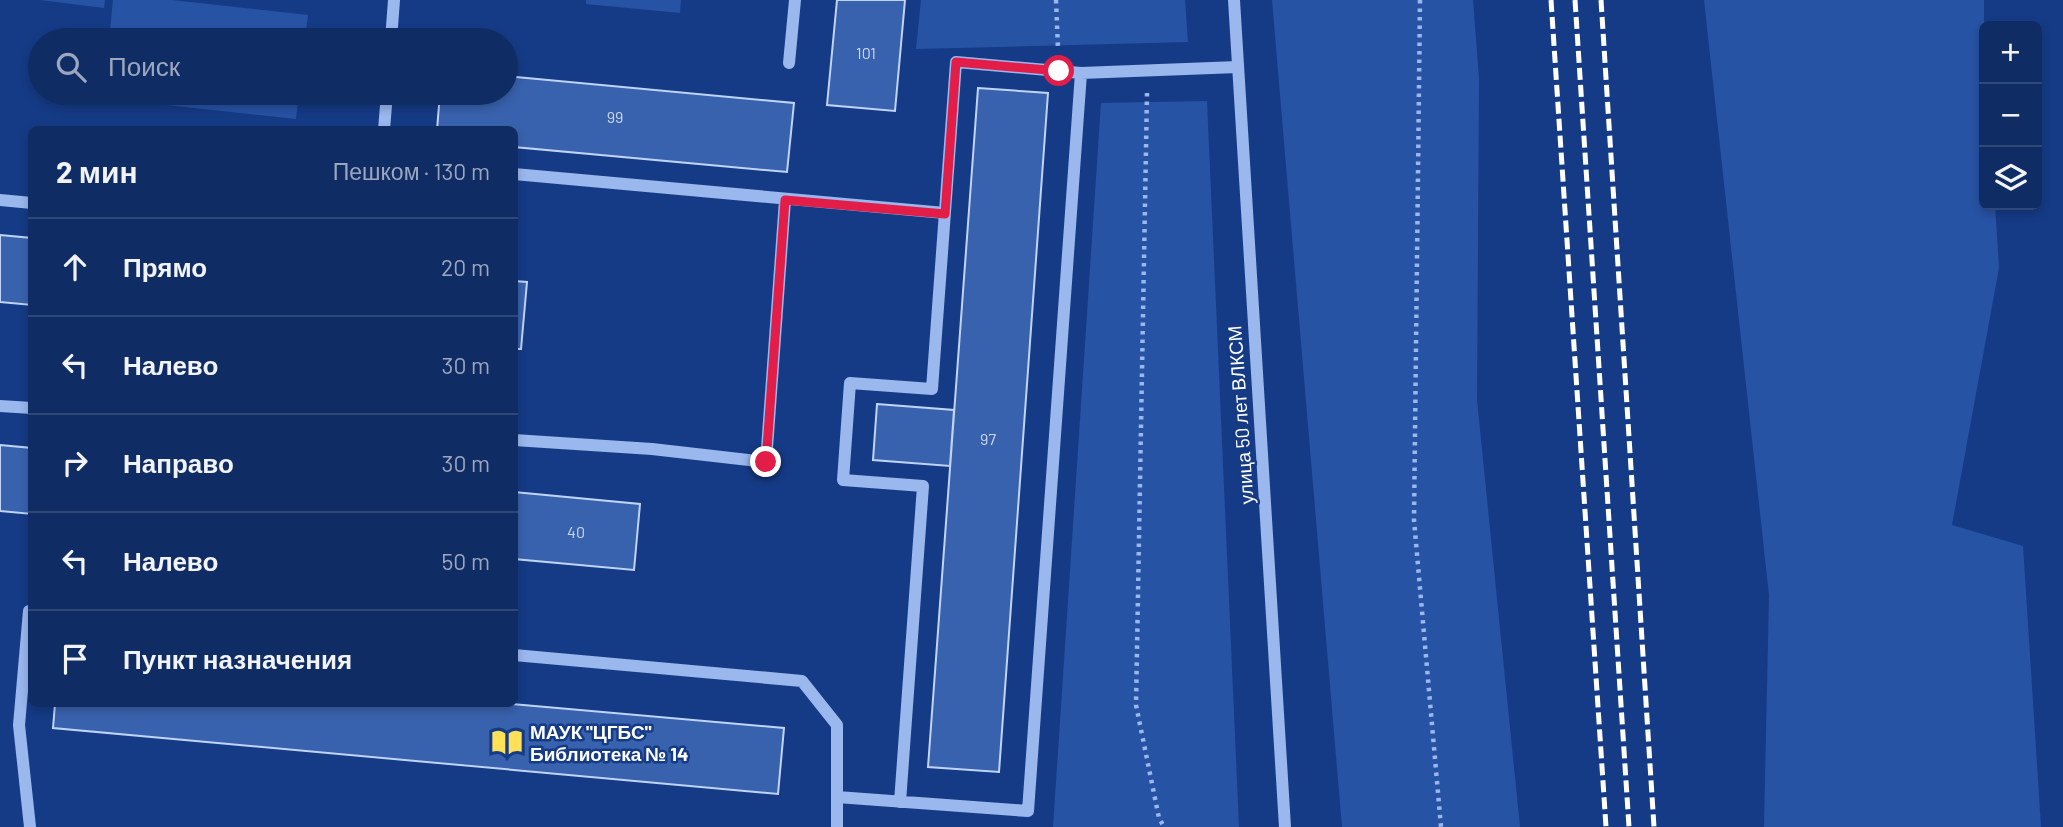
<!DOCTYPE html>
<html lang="ru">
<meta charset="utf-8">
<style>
:root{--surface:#102c64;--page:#1e386d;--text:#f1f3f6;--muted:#9ca7bf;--line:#304878}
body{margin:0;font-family:Barlow,sans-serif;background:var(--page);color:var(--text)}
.controls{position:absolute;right:21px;top:21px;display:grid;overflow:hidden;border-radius:10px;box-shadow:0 4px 10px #0003}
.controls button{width:63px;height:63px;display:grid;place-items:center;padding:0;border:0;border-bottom:2px solid var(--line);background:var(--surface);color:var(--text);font:35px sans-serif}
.stop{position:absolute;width:21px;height:21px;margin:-16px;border:5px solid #e11d48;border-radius:50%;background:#fff}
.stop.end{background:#e11d48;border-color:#fff;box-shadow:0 2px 7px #0008}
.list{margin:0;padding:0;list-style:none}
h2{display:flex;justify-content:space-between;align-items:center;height:91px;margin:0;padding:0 28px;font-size:30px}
h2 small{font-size:23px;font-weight:400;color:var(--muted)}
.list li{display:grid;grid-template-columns:46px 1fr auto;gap:21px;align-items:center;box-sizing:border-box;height:98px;padding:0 28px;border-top:2px solid var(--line)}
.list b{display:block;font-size:26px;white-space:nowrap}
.list em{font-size:23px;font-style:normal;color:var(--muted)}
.icon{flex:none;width:38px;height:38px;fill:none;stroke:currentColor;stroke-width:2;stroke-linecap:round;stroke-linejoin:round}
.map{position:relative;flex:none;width:2063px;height:827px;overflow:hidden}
.search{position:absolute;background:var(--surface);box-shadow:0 4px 10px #0003;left:28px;top:28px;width:490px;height:77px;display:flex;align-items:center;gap:18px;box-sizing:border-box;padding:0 24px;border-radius:38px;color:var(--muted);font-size:26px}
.panel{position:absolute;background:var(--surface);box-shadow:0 4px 10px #0003;left:28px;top:126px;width:490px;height:581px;border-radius:10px}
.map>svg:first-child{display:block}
.green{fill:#2753a5}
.building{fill:#3962ae;stroke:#c0d4fa;stroke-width:2}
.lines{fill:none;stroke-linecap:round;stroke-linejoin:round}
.path{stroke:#9ab7ee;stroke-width:4.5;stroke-dasharray:3.5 5;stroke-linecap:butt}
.minor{stroke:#9ab7ee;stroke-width:12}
.rail{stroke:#fff;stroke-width:5;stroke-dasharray:12 5;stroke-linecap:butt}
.route{stroke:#e11d48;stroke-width:9}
.labels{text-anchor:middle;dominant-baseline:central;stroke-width:5;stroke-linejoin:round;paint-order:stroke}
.number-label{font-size:16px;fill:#ced8eb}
.street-label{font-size:19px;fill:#fff;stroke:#153b86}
.poi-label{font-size:19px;font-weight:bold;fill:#fff;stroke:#153b86;text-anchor:start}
</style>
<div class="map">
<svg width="2063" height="827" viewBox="0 0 2063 827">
<rect width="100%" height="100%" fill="#153b86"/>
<!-- green -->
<path class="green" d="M40 0H105L104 8Z
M113 0H172L308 15 305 40H109Z
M586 0H681L680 13 586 4Z
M921 0H1185L1188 42 916 49Z
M1272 0H1473L1479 78 1477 400 1520 827H1342Z
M1704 0H1984V205H1995L1999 268 1952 525 2023 546 2041 827H1764L1769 595Z
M103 93H299L296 119 102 98Z
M1207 101 1239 827H1053L1101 103Z"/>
<!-- building -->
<path class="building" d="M837 0H905L895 111 827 105Z
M506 76 794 103 787 172 514 147V130H437L440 93H506Z
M978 88 1048 93 999 772 928 767Z
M0 235 32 238V305L0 302Z
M514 281 527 282 521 349H514Z
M877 404 954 410 950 466 873 460Z
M0 445 32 448V514L0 511Z
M514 492 640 504 634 570 514 559Z
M55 704H512L784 728 778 794 53 728Z"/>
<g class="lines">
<!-- path -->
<path class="path" d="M1056 0 1058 49
M1420 0 1414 520 1441 827
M1147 93 1136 705 1159 818 1164 827"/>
<!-- minor -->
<path class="minor" d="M1234 0 1285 827
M391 40 394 0
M789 63 795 0
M384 130 387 93
M514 174 945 213
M0 200 32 203
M0 406 32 408
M514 440 652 449 766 462 785 200
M514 655 802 681 837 725V827
M837 797 1028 811 1081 73 1238 67
M900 802 923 486 843 480 850 383 932 389 956 62 1081 73
M30 827 19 725 29 611H32"/>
<!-- rail -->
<path class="rail" d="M1551 0 1606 827
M1575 0 1629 827
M1601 0 1654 827"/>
</g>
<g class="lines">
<!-- route -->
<path class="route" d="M766 462 785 200 945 214 956 62 1059 71"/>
</g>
<!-- icons -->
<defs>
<symbol id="library-bare" viewBox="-9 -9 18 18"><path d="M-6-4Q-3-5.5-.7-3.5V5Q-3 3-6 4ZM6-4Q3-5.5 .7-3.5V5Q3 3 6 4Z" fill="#ffe057" stroke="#153b86" stroke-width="2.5" paint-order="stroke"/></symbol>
</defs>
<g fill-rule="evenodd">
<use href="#library-bare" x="485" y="720" width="44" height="44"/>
</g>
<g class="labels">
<!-- number labels -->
<g class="number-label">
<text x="866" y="52">101</text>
<text x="615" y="116">99</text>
<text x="988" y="438">97</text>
<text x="576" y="531">40</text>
</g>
<!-- street labels -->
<g class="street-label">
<text transform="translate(1240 415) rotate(-94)">улица 50 лет ВЛКСМ</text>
</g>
<!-- poi labels -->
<g class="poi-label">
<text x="530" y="731">МАУК "ЦГБС"<tspan x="530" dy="22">Библиотека № 14</tspan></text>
</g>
</g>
</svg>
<div class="controls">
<button>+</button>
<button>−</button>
<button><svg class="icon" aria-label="layers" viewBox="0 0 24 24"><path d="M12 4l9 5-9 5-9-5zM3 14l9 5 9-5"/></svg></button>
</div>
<div class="stop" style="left:1059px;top:71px"></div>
<div class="stop end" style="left:766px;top:462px"></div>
<div class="search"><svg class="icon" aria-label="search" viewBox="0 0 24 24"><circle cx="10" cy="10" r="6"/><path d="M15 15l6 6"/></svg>Поиск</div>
<section class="panel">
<h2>2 мин<small>Пешком · 130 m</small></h2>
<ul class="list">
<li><svg class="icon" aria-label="ahead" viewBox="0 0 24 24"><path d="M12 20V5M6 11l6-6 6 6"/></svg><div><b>Прямо</b></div><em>20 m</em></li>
<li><svg class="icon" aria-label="left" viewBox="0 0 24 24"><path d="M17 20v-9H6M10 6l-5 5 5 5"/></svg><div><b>Налево</b></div><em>30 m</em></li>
<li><svg class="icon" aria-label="right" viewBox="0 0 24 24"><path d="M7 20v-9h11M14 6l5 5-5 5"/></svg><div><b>Направо</b></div><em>30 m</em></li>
<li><svg class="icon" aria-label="left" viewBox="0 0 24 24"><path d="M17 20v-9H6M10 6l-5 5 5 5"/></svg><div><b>Налево</b></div><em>50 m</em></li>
<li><svg class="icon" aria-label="arrive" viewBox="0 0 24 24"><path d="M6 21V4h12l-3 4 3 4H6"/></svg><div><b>Пункт назначения</b></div></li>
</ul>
</section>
</div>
